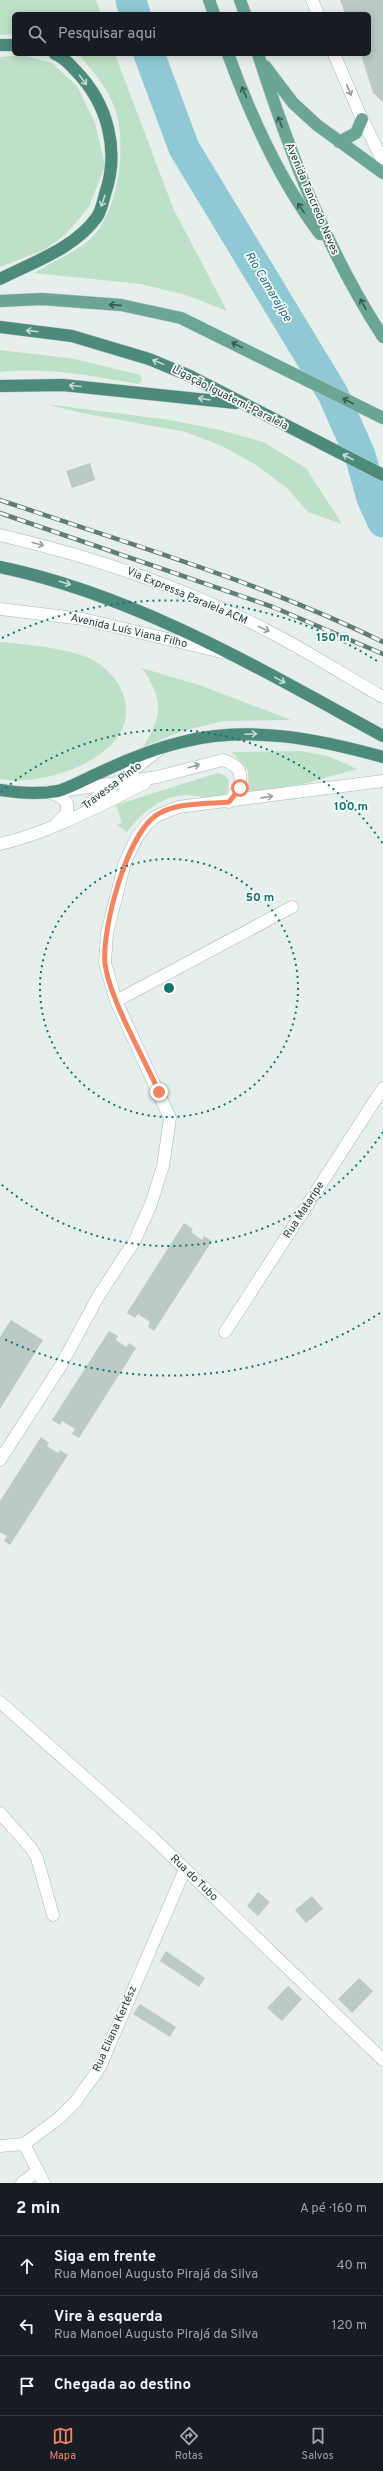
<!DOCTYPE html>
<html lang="pt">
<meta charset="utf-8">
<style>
:root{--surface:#171b24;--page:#242831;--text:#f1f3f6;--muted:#9ea1a6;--line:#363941;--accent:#f4845f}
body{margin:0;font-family:Overpass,sans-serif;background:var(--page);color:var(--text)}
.stop{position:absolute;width:12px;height:12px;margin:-9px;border:3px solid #f4845f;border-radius:50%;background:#fff}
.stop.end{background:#f4845f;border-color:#fff;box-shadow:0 1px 4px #0008}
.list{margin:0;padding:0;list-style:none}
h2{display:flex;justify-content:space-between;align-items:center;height:52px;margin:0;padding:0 16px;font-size:17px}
h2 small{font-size:13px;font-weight:400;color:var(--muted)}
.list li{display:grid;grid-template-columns:26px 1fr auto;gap:12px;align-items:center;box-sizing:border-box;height:60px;padding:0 16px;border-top:1px solid var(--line)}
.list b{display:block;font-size:15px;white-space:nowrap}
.list p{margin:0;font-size:13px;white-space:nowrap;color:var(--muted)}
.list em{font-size:13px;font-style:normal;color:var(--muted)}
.icon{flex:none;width:22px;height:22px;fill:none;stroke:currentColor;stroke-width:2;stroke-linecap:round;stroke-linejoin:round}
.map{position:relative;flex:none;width:383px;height:2183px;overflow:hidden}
.search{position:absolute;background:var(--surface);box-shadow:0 2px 10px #0003;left:12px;right:12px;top:12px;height:44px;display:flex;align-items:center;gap:10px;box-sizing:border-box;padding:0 14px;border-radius:6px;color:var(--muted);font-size:15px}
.sheet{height:232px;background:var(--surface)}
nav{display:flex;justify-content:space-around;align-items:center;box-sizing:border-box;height:56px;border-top:1px solid var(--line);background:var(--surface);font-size:11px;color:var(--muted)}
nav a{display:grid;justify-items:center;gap:2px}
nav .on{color:var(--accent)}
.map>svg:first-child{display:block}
.green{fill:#bfe0c8}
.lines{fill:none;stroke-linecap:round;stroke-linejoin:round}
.river{stroke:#8ec9d4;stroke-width:31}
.building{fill:#bbcac4}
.minor-casing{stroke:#a8b8b2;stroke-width:13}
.tertiary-casing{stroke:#a8b8b2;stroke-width:13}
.secondary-casing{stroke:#a4bbb3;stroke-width:13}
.primary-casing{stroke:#c2cac8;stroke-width:13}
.trunk-casing{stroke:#c2cac8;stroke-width:13}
.minor{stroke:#fff;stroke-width:12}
.tertiary{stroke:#fff;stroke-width:12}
.secondary{stroke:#fff;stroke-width:12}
.primary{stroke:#6aa596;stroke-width:12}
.trunk{stroke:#4c8a7c;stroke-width:12}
.rail-casing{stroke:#5f7d75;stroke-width:4.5}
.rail{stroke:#f7fbf9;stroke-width:3;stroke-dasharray:9;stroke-linecap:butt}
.oneway{stroke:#c4d9d4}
.oneway2{stroke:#92a09c}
.oneway3{stroke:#365b51}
.route{stroke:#f4845f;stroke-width:5}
.ring{fill:none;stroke:#0f766e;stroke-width:2;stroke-dasharray:2 4}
.labels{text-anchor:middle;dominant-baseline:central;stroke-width:3.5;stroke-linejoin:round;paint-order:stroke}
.street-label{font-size:11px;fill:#24423a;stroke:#f7fbf9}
.water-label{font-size:12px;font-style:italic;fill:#1c6f80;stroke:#f7fbf9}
.centre{fill:#0f766e;stroke:#f7fbf9;stroke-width:2}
.ring-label{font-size:12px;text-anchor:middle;font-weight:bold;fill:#0f766e;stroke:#f7fbf9;stroke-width:3.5;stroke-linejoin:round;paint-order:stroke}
</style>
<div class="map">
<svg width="383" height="2183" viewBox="0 0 383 2183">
<rect width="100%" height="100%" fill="#e6efeb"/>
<!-- green -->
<path class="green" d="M0 0H96L101 14H14V34L0 35Z
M78 54H115L173 208 227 311 186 295 141 284 34 273C51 263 71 254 87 242 118 218 127 148 116 112 109 89 93 71 78 54Z
M22 55 52 63 77 86 95 123 105 165 89 207 66 234 44 250 0 267V57Z
M0 350 75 359 140 375 142 380 138 384C92 376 47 367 0 372Z
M45 404 170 420 220 430 263 442 306 468 342 524 308 512 287 488 256 465 224 447 186 432 82 413Z
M0 642C30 645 61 647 89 658 101 663 116 677 121 689 150 752 48 788 0 779Z
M142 668 202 686 291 720 223 721 182 731 143 747C163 714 164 701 142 668Z
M300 751 328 756 357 769 303 784 249 792 248 770 232 752Z
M217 773 224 775 229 780 228 791 222 797C210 798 199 796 187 795 162 795 141 813 127 832L117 825 122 823 116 805Z"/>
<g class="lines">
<!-- river -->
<path class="river" d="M131 0 135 14
M149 54 184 148 333 394 360 455 372 498 383 522"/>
</g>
<!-- building -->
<path class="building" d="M340 0H383V102L373 93 361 54H369V14H345Z
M90 463 95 480 72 488 66 471Z
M184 1223 193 1229 191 1232 202 1240 204 1236 212 1241 154 1331 148 1327 150 1322 138 1314 135 1318 127 1313Z
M11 1320 43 1340 0 1409V1337Z
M109 1331 118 1336 116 1340 126 1347 129 1343 136 1348 79 1438 72 1434 75 1429 62 1421 60 1425 52 1420Z
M41 1437 49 1443 47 1446 58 1453 60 1450 68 1455 10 1545 4 1541 7 1536 0 1532V1501Z
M258 1892 270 1902 258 1916 247 1906Z
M312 1896 323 1909 306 1923 295 1910Z
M166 1951 205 1978 199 1987 160 1961Z
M359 1978 373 1991 352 2013 338 1999Z
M288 1986 302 1999 282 2021 267 2008Z
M140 2004 176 2027 170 2037 133 2014Z"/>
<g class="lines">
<defs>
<path id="minor" d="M67 790 157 777 223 760C248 768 243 785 229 802
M47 791 61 797 67 803V813L57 823
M89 804 161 748
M0 844C51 832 98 806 145 783
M116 1001 292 907
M225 1332 383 1088
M0 1460 60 1367 98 1297 135 1240 151 1204 163 1166 170 1118 116 1001 105 963 107 933 125 862 136 839 147 824 156 816 178 807 383 781
M0 1702 153 1838 383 2060
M0 1813 31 1848 37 1858 53 1915
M24 2144 44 2183
M0 2146 24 2144 58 2119 76 2101 100 2067 185 1869
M22 2183 38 2171"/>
<path id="tertiary" d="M312 0 318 14
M334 54 362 119 383 161"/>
<path id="secondary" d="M0 535C94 557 185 587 270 632 309 652 345 676 383 697
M0 609 83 619 222 652"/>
<path id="primary" d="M209 0 214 14
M240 0 245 14
M228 54C251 117 280 181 320 234
M258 54C290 153 326 250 383 337
M265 66 293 103 317 125 383 173
M339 142 356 133 362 119
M0 301 42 299 121 305 181 318 383 418"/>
<path id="trunk" d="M0 45H14
M0 279C33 262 74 249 97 217 101 211 103 202 105 194 120 151 108 104 76 71 69 64 64 57 55 54
M0 327 72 336 149 359 190 376 383 475
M0 386 63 385 236 403
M0 567C136 595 262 670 383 736
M0 790C18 793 40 794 58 791 70 788 85 779 97 774 124 761 153 749 182 742 250 725 318 739 383 757"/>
</defs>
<!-- minor casing -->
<use href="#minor" class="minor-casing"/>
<!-- tertiary casing -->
<use href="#tertiary" class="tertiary-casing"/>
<!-- secondary casing -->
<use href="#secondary" class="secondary-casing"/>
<!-- primary casing -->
<use href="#primary" class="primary-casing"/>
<!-- trunk casing -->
<use href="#trunk" class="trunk-casing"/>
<!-- minor -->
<use href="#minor" class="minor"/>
<!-- tertiary -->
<use href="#tertiary" class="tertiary"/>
<!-- secondary -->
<use href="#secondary" class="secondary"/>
<!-- primary -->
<use href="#primary" class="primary"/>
<!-- trunk -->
<use href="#trunk" class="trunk"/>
<defs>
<path id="rail" d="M0 500C129 544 261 582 383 642
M0 513 273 607 383 654"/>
</defs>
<!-- rail casing -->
<use href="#rail" class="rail-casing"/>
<!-- rail -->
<use href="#rail" class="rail"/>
</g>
<!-- one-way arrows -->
<defs><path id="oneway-shaft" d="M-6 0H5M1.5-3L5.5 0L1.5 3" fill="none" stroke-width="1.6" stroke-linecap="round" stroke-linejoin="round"/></defs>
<g class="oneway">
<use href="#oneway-shaft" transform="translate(83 80) rotate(53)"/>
<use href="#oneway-shaft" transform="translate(103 201) rotate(109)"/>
<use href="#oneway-shaft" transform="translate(32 331) rotate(-173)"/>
<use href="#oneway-shaft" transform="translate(158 362) rotate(-158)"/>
<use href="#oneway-shaft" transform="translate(75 386) rotate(-175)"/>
<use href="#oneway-shaft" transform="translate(204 399) rotate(-172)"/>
<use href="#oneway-shaft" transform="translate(348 457) rotate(-153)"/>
<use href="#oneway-shaft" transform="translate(65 583) rotate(16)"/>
<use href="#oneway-shaft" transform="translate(280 680) rotate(28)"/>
<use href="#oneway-shaft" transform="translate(251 734) rotate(-2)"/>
</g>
<g class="oneway2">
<use href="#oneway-shaft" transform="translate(349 90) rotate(67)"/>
<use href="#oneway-shaft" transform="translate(38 544) rotate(15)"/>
<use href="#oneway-shaft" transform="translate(264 629) rotate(25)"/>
<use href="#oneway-shaft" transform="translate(194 766) rotate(-16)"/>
<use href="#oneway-shaft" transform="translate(267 797) rotate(-8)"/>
</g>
<g class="oneway3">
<use href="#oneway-shaft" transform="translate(244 92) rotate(-114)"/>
<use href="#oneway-shaft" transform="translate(280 122) rotate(-111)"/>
<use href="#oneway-shaft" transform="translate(301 208) rotate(-124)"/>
<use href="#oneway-shaft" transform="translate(363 304) rotate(-119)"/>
<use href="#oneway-shaft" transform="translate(115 305) rotate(-176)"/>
<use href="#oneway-shaft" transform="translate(237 345) rotate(-154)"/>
<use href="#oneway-shaft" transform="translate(348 401) rotate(-153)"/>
</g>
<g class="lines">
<!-- route -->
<path class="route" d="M159 1092C144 1058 109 998 105 963 102 928 126 838 155 816 174 802 206 804 229 802L240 788"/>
</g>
<!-- distance rings -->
<g class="ring">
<circle cx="169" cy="988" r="129"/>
<path d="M383 1132A258 258 0 0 1 1 1184M1 792A258 258 0 0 1 383 844"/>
<path d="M380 1313A388 388 0 0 1 2 1338M2 638A388 388 0 0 1 380 663"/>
</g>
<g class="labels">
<!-- street labels -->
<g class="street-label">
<text transform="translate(312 199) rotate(67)">Avenida Tancredo Neves</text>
<text transform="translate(230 398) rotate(27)">Ligação Iguatemi-Paralela</text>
<text transform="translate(187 596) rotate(23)">Via Expressa Paralela ACM</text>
<text transform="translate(129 631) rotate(13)">Avenida Luís Viana Filho</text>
<text transform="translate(112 786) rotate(-37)">Travessa Pinto</text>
<text transform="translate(304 1210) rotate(-57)">Rua Mataripe</text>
<text transform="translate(194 1878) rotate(44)">Rua do Tubo</text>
<text transform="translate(115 2029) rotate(-66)">Rua Eliana Kertész</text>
</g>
<!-- water labels -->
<g class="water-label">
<text transform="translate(268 287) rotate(59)">Rio Camarajipe</text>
</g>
</g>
<circle cx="169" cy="988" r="6" class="centre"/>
<g class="ring-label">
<text x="333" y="641">150 m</text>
<text x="351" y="810">100 m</text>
<text x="260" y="901">50 m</text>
</g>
</svg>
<div class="stop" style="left:240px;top:788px"></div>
<div class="stop end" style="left:159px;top:1092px"></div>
<div class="search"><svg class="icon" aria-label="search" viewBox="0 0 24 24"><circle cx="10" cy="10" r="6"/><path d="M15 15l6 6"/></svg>Pesquisar aqui</div>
</div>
<section class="sheet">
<h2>2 min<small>A pé · 160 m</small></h2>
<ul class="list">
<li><svg class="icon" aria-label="ahead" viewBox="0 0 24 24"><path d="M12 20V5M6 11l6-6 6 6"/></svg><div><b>Siga em frente</b><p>Rua Manoel Augusto Pirajá da Silva</p></div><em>40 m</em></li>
<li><svg class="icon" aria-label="left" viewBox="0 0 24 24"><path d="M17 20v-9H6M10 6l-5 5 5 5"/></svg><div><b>Vire à esquerda</b><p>Rua Manoel Augusto Pirajá da Silva</p></div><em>120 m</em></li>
<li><svg class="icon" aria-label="arrive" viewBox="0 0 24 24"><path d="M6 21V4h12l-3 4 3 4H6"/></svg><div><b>Chegada ao destino</b></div></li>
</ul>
</section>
<nav>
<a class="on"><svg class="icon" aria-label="map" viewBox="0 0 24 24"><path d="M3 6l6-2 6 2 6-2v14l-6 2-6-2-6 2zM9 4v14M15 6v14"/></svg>Mapa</a>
<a><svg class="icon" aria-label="directions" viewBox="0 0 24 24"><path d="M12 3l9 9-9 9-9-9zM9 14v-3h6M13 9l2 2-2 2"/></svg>Rotas</a>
<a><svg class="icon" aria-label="saved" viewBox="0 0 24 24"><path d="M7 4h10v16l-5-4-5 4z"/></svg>Salvos</a>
</nav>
